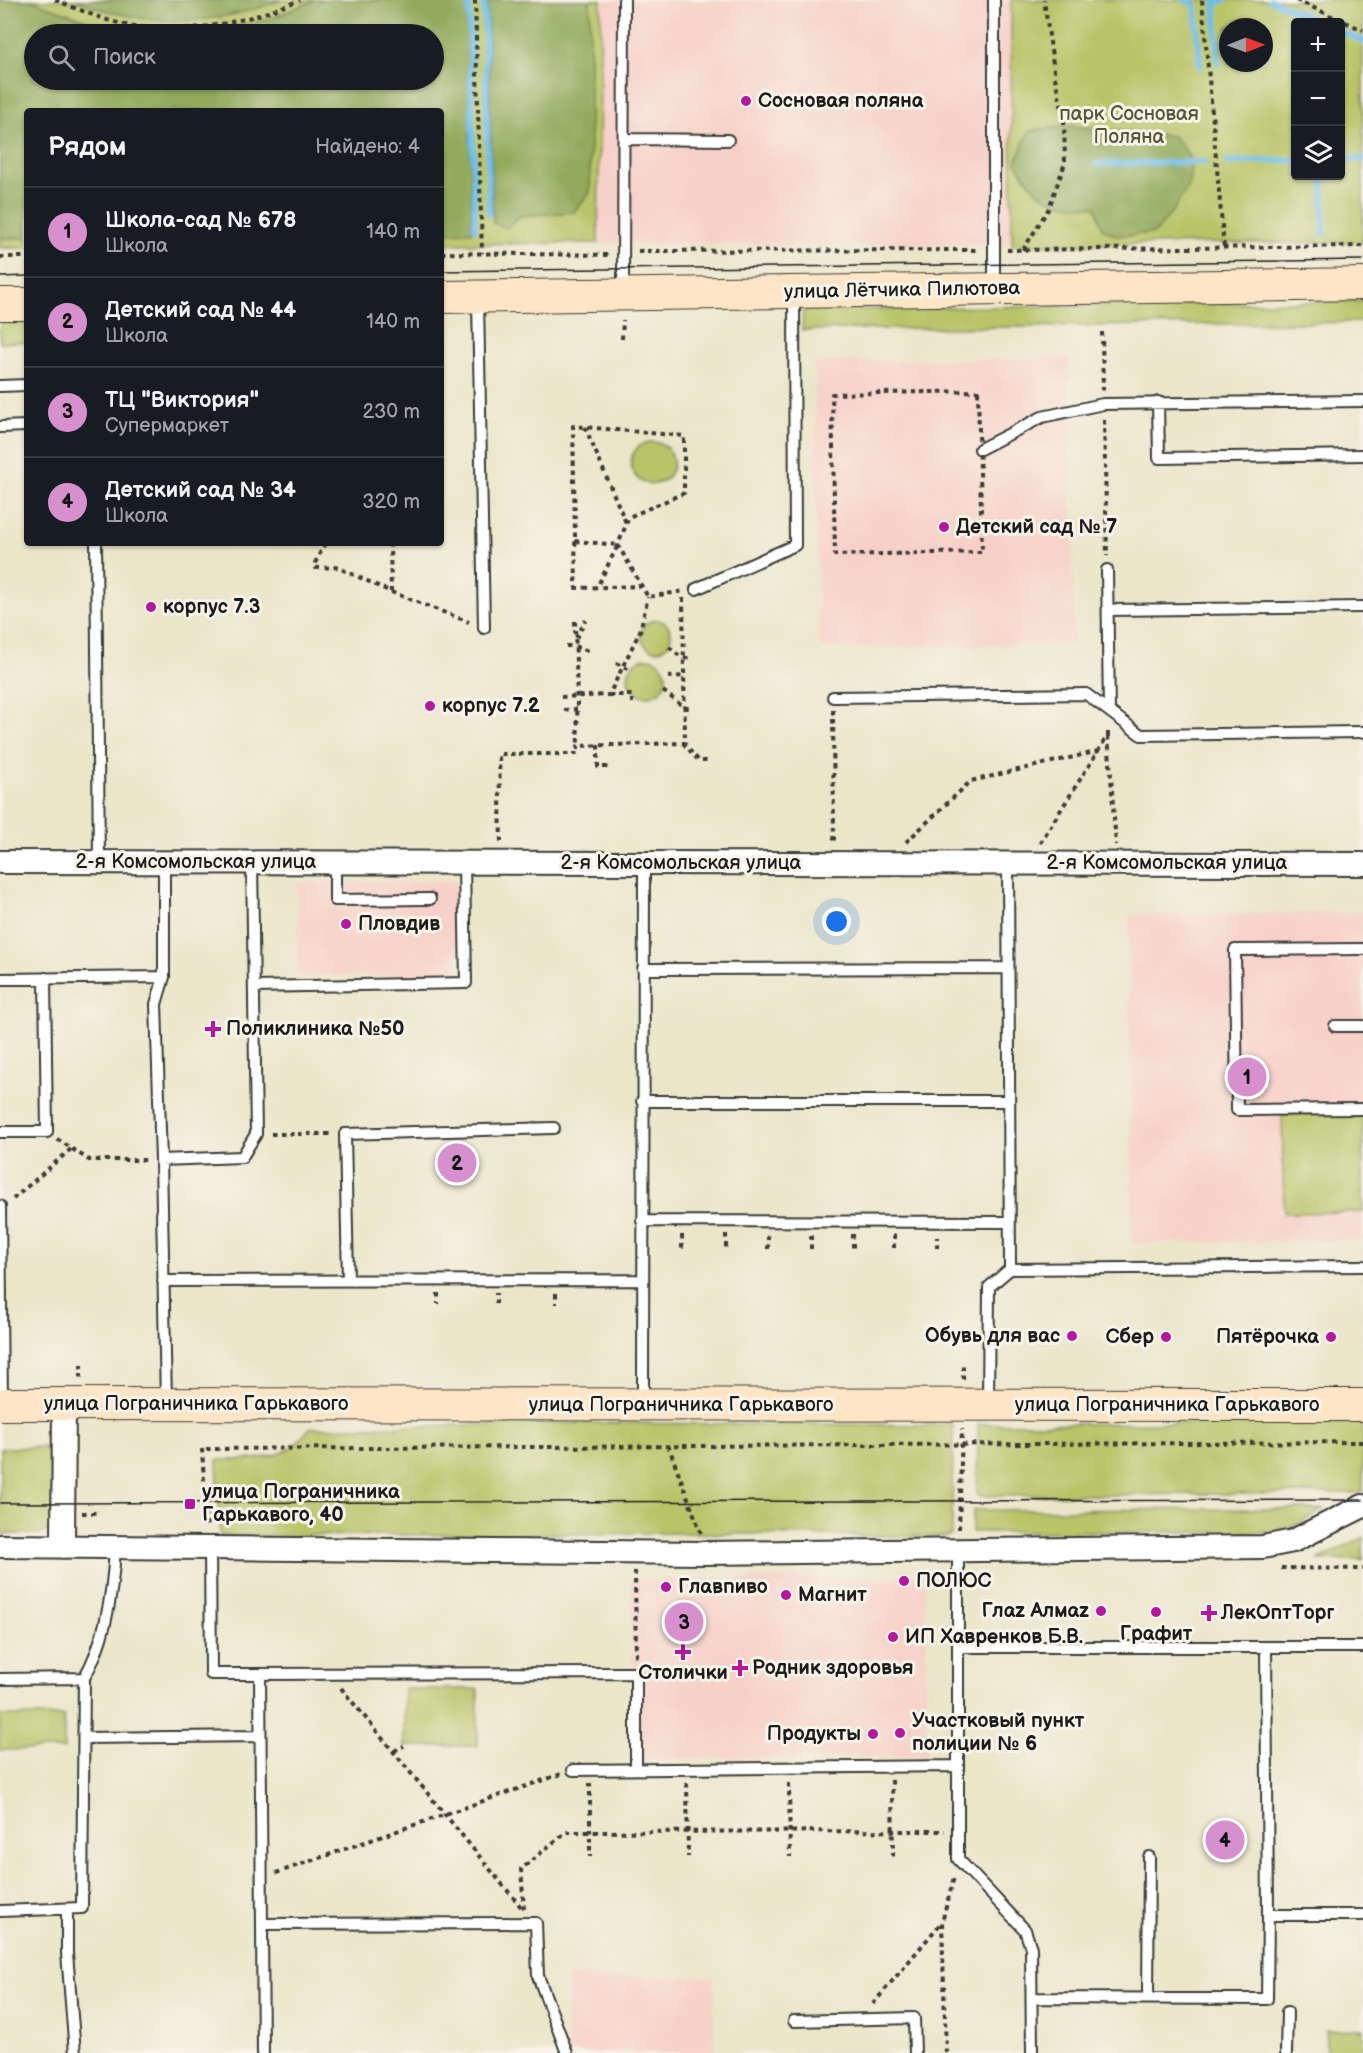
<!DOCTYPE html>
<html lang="ru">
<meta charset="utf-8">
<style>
:root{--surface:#171b24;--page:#242831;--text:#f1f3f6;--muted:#9ea1a6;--line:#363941;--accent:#d690ce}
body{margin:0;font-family:"Balsamiq Sans",sans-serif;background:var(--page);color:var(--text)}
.controls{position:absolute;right:18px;top:18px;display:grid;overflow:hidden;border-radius:6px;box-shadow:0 2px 4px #0004}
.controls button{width:54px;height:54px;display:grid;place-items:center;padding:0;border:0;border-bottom:2px solid var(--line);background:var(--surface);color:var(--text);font:30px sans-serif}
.compass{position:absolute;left:1219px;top:18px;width:54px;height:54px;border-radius:50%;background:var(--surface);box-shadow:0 2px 4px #0004;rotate:89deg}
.you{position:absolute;left:837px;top:922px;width:21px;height:21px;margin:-15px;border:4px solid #fff;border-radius:50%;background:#1a73e8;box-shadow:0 0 0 9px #1a73e833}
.badge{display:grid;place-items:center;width:39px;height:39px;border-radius:50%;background:var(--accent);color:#111;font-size:20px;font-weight:700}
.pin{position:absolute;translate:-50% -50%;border:3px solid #fff;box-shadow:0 2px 6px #0006}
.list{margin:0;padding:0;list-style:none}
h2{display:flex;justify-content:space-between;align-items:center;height:78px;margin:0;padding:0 24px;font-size:26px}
h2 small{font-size:20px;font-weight:400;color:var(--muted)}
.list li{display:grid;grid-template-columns:39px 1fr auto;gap:18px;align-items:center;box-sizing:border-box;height:90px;padding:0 24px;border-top:2px solid var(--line)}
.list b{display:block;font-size:22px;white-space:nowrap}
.list p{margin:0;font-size:20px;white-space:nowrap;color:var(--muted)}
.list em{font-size:20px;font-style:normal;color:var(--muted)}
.icon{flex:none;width:33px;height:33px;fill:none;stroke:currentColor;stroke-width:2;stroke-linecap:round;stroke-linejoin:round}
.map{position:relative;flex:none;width:1363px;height:2053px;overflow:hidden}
.search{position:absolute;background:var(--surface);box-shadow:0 2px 4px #0004;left:24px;top:24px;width:420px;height:66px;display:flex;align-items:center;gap:15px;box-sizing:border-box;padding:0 21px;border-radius:33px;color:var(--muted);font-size:22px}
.panel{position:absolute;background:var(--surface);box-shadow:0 2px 4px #0004;left:24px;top:108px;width:420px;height:438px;border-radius:6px}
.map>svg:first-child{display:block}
.built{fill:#f7d1c7}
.green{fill:#b7c467;stroke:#6a7042;stroke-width:1.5;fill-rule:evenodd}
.forest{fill:#91aa5c;stroke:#56633c;stroke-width:1.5}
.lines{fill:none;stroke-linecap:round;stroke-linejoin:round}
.stream{stroke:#6fbde9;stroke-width:6}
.lane-casing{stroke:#3b3a36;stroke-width:14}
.street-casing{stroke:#3b3a36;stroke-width:26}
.secondary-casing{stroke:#3b3a36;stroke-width:34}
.path{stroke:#3b3a36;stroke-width:4;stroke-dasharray:4.5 4.5;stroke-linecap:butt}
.lane{stroke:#fff;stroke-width:10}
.street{stroke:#fff;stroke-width:22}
.secondary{stroke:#fde5c5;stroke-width:32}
.tram{stroke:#1c1c1c;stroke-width:1.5}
.poi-dot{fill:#b5179e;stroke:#f7f3e8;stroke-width:2}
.labels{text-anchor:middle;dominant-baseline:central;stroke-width:6;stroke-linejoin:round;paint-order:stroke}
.poi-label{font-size:20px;font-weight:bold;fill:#1c1c1c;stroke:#f7f3e8;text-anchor:start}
.park-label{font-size:20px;fill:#525736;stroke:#f7f3e8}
.street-label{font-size:20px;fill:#1c1c1c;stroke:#f7f3e8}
</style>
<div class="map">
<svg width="1363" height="2053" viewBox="0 0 1363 2053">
<rect width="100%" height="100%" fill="#f7f3e8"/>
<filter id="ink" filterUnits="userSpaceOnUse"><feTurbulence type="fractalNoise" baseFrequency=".0167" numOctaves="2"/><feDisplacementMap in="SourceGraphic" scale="12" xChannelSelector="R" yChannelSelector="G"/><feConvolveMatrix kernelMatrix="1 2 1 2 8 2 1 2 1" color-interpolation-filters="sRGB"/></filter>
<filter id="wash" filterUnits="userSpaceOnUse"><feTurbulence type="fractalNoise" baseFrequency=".008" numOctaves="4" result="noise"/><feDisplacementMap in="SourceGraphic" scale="24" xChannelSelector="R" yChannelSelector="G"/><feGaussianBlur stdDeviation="1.35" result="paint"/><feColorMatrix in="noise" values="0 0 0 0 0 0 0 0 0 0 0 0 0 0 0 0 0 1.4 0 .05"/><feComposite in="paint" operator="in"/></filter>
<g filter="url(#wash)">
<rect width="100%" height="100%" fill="#ebe5c9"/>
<!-- built -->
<path class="built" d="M601 0H1011L1012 245 598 243Z
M1069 358 1074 644 819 648 814 362Z
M456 881 457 975 298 976 297 882Z
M1363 912V1240L1132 1243 1129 915Z
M925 1577 927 1756 633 1759 631 1580Z
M567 1977H714V2053H567Z"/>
<!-- green -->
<path class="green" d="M0 0H601L598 243 441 244V111H27V248H0ZM34 34H434V80H34Z
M1011 0H1363V242L1012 245ZM1296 22H1340V176H1296ZM1228 27H1264V63H1228Z
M1363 301V322L802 330 803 310Z
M0 323H27V342L0 343Z
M631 463a21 21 0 1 1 42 0a21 21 0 1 1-42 0Z
M641 635a15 15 0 1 1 30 0a15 15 0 1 1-30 0Z
M628 677a19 19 0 1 1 38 0a19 19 0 1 1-38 0Z
M1363 1113V1212L1284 1213 1282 1114Z
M1363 1422V1491L1359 1493 979 1496 977 1493 978 1424Z
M564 1423 953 1425 952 1535 946 1537 682 1533 220 1536 217 1460C241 1460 270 1461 291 1448 298 1443 304 1434 310 1428Z
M44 1447 53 1459V1522L50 1530 40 1534H0V1448Z
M1325 1509 1296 1525 1272 1532H972L973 1510Z
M1363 1537V1560H1318Z
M404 1689H478V1746H404Z
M0 1716H64V1749L0 1750Z
M1363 2029V2053H1326V2030Z"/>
<!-- forest -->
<path class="forest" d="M0 0H30L92 22 157 34H34V80H434V34H165L215 32 272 18 315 0H467L472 232 441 233V111H27V238H0Z
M75 0H282C209 27 147 28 75 0Z
M487 0H590V193L574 212 520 216 507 228 493 223Z
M1069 126 1173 136C1178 142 1185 148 1188 155 1200 184 1171 212 1155 233L1117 236 1102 228 1096 207C1050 203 1041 204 1016 162L1029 131Z"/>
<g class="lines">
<!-- stream -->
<path class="stream" d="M469 0 475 229
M484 0 489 214
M1184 0 1195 4 1200 66
M1270 0 1322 22
M1340 31 1363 41
M1218 64 1215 3 1225 0
M1340 159H1363
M1227 162 1296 160
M1096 164 1205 162
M1323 176 1324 234"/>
</g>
</g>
<g filter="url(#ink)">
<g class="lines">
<defs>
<path id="lane" d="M994 0V286
M625 139 728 140
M623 291 624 0
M478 300 484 628
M0 386 27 385
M1158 402 1159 458 1363 455
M0 427 27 426
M980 449 1042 417 1103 404 1363 401
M96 543 99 860
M1107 570 1109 711
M696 589 795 545 794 295
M1108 610 1363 607
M833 697 1086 694 1141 735 1363 732
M335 862V900L430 899
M1008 863 1010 1269 1363 1266
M1363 949 1235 950 1237 1110 1363 1109
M643 969 1008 968
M0 979 164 977V862
M254 987 466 983 464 862
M1335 1026H1363
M642 1101H1009
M0 1132H47L45 978
M161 1160 156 1004 164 977
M0 1206 2 1401
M642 1221 1009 1222
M348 1280 345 1134 554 1128
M163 1281 642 1280
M166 1401 161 1160 242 1157 256 1134 252 862
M643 1401 644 863
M988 1403 989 1287 1010 1269
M210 1547 211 1674 636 1673V1769
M958 1548V1859L1025 1930 1031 1948 1032 2053
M958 1647H1363
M1266 1647 1268 1915H1363
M260 1674 263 2053
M0 1679 84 1678C106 1641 113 1590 115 1547
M85 1738 260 1736
M573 1770 958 1766
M67 1909V1953L75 2053
M0 1911 82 1908 84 1678
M262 1924 536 1923 538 1976 567 2053
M1032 1998 1267 1999 1268 1915
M1148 1998 1149 1857
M794 2021 914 2018 915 2053
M1286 2053 1287 2012"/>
<path id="street" d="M0 862 1363 864
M0 1546 702 1553 1263 1547 1293 1541 1363 1506
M63 1547 64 1404"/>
<path id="secondary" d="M441 297 1363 284
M0 304H27
M0 1404 1363 1405"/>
</defs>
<!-- lane casing -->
<use href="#lane" class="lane-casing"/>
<!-- street casing -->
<use href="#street" class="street-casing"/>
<!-- secondary casing -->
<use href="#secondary" class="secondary-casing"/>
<!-- path -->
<path class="path" d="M55 0C79 9 103 21 129 25 187 36 247 22 300 0
M475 0 482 253
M1202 0 1224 248
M1296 0 1363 30
M1007 250 1363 246
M1023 250 1049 208 1065 163 1064 118 1055 78 1044 0
M638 251 979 250
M441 253 610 255
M0 257H27
M1102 332 1103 391
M622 339 623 320
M978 391 982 552 835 555 832 394Z
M1104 420 1107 556
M585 427 626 523
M575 541 618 545 597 587
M325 543 315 563 316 568 337 567 391 592 469 622
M390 543 391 592
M642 586 576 588 573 426 684 436V493L629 517 618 545 648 597 684 591
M575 621 578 746
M576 638 586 620
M566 646H575L588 651
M669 647 683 659
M684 658H693
M616 663 628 669
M668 677 684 676
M663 691 685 708H693
M609 695H632V703
M561 697 609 695 640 631 648 597
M564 710 577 709
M833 710 834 844
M1108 736 1116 845
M683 743 699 761H709
M598 745V767H609
M501 842 499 754H578V746L685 743 683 598
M906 842 971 781 1099 751
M1040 843 1108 735V730
M271 1134H332
M57 1139 89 1160H148
M13 1199 71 1149
M726 1234V1249
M853 1234V1249
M682 1235V1249
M894 1248V1234
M937 1248V1237
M768 1249V1234
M811 1249V1234
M438 1293V1304
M556 1293V1304
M496 1304V1293
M81 1364V1379
M963 1379V1361
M668 1445 701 1533
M202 1449 207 1528
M206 1449 1363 1442
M82 1513H96
M959 1529 962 1429
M1281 1568 1363 1569
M635 1571 636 1660
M341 1688 521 1907
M394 1751 404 1746
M892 1780 893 1857
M590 1783V1857
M687 1783 688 1857
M789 1783 790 1857
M276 1873 561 1774
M524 1909 521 1869 566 1832 945 1831
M873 2004 941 1923
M946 2053 942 1922 954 1877"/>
<!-- lane -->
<use href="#lane" class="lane"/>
<!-- street -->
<use href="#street" class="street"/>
<!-- secondary -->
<use href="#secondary" class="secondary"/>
<!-- tram -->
<path class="tram" d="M441 271 1363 260
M0 277 27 276
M0 1503 1363 1500"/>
</g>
</g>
<!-- markers -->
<g class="poi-dot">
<circle cx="746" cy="101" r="6"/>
<circle cx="944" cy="527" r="6"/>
<circle cx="151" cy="607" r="6"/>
<circle cx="430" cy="706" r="6"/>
<circle cx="346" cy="924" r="6"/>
<path d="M210 1020h6v6h6v6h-6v6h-6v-6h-6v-6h6z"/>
<circle cx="1072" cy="1336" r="6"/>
<circle cx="1166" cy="1337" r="6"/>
<circle cx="1331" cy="1337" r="6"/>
<rect x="184" y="1498" width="12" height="12" rx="3"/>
<circle cx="904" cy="1581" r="6"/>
<circle cx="666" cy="1587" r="6"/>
<circle cx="786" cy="1595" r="6"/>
<circle cx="1101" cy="1611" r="6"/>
<circle cx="1156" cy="1612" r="6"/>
<path d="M1206 1604h6v6h6v6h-6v6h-6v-6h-6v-6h6z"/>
<circle cx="893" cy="1637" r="6"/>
<path d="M680 1643h6v6h6v6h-6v6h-6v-6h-6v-6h6z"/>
<path d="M737 1659h6v6h6v6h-6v6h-6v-6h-6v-6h6z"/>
<circle cx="900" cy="1733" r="6"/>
<circle cx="873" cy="1734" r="6"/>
</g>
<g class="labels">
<!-- poi labels -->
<g class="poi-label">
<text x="758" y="101">Сосновая поляна</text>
<text x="956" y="527">Детский сад № 7</text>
<text x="163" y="607">корпус 7.3</text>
<text x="442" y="706">корпус 7.2</text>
<text x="358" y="924">Пловдив</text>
<text x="226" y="1029">Поликлиника №50</text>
<text x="1060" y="1336" text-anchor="end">Обувь для вас</text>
<text x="1154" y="1337" text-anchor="end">Сбер</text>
<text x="1319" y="1337" text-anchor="end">Пятёрочка</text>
<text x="202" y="1492">улица Пограничника<tspan x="202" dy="23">Гарькавого, 40</tspan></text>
<text x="916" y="1581">ПОЛЮС</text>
<text x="678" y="1587">Главпиво</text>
<text x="798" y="1595">Магнит</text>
<text x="1089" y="1611" text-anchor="end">Глаz Алмаz</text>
<text x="1221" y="1613">ЛекОптТорг</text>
<text x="1156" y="1634" text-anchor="middle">Графит</text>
<text x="905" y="1637">ИП Хавренков Б.В.</text>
<text x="752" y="1668">Родник здоровья</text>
<text x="683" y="1673" text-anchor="middle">Столички</text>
<text x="912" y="1721">Участковый пункт<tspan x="912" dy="23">полиции № 6</tspan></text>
<text x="861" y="1734" text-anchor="end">Продукты</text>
</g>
<!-- park labels -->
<g class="park-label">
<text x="1129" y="114">парк Сосновая<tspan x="1129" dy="23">Поляна</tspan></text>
</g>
<!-- street labels -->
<g class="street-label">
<text transform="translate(902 290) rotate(-1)">улица Лётчика Пилютова</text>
<text x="196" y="862">2-я Комсомольская улица</text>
<text x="681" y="863">2-я Комсомольская улица</text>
<text x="1167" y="863">2-я Комсомольская улица</text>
<text x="196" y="1404">улица Пограничника Гарькавого</text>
<text x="681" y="1405">улица Пограничника Гарькавого</text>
<text x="1167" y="1405">улица Пограничника Гарькавого</text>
</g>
</g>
</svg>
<div class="controls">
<button>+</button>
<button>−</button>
<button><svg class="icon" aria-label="layers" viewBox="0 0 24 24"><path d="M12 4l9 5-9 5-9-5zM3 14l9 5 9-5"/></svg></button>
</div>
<svg class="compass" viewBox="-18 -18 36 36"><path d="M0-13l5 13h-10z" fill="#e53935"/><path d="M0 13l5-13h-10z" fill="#9ea1a6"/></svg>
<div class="you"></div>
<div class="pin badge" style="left:1247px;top:1077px">1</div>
<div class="pin badge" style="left:457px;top:1163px">2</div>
<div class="pin badge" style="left:684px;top:1622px">3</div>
<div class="pin badge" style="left:1225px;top:1840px">4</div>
<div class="search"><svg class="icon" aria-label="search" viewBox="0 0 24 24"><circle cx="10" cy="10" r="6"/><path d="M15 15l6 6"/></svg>Поиск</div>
<section class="panel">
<h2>Рядом<small>Найдено: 4</small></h2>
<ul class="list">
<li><span class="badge">1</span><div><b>Школа-сад № 678</b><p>Школа</p></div><em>140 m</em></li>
<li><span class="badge">2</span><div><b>Детский сад № 44</b><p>Школа</p></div><em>140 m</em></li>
<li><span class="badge">3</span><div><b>ТЦ &quot;Виктория&quot;</b><p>Супермаркет</p></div><em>230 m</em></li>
<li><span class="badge">4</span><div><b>Детский сад № 34</b><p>Школа</p></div><em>320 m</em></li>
</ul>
</section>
</div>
